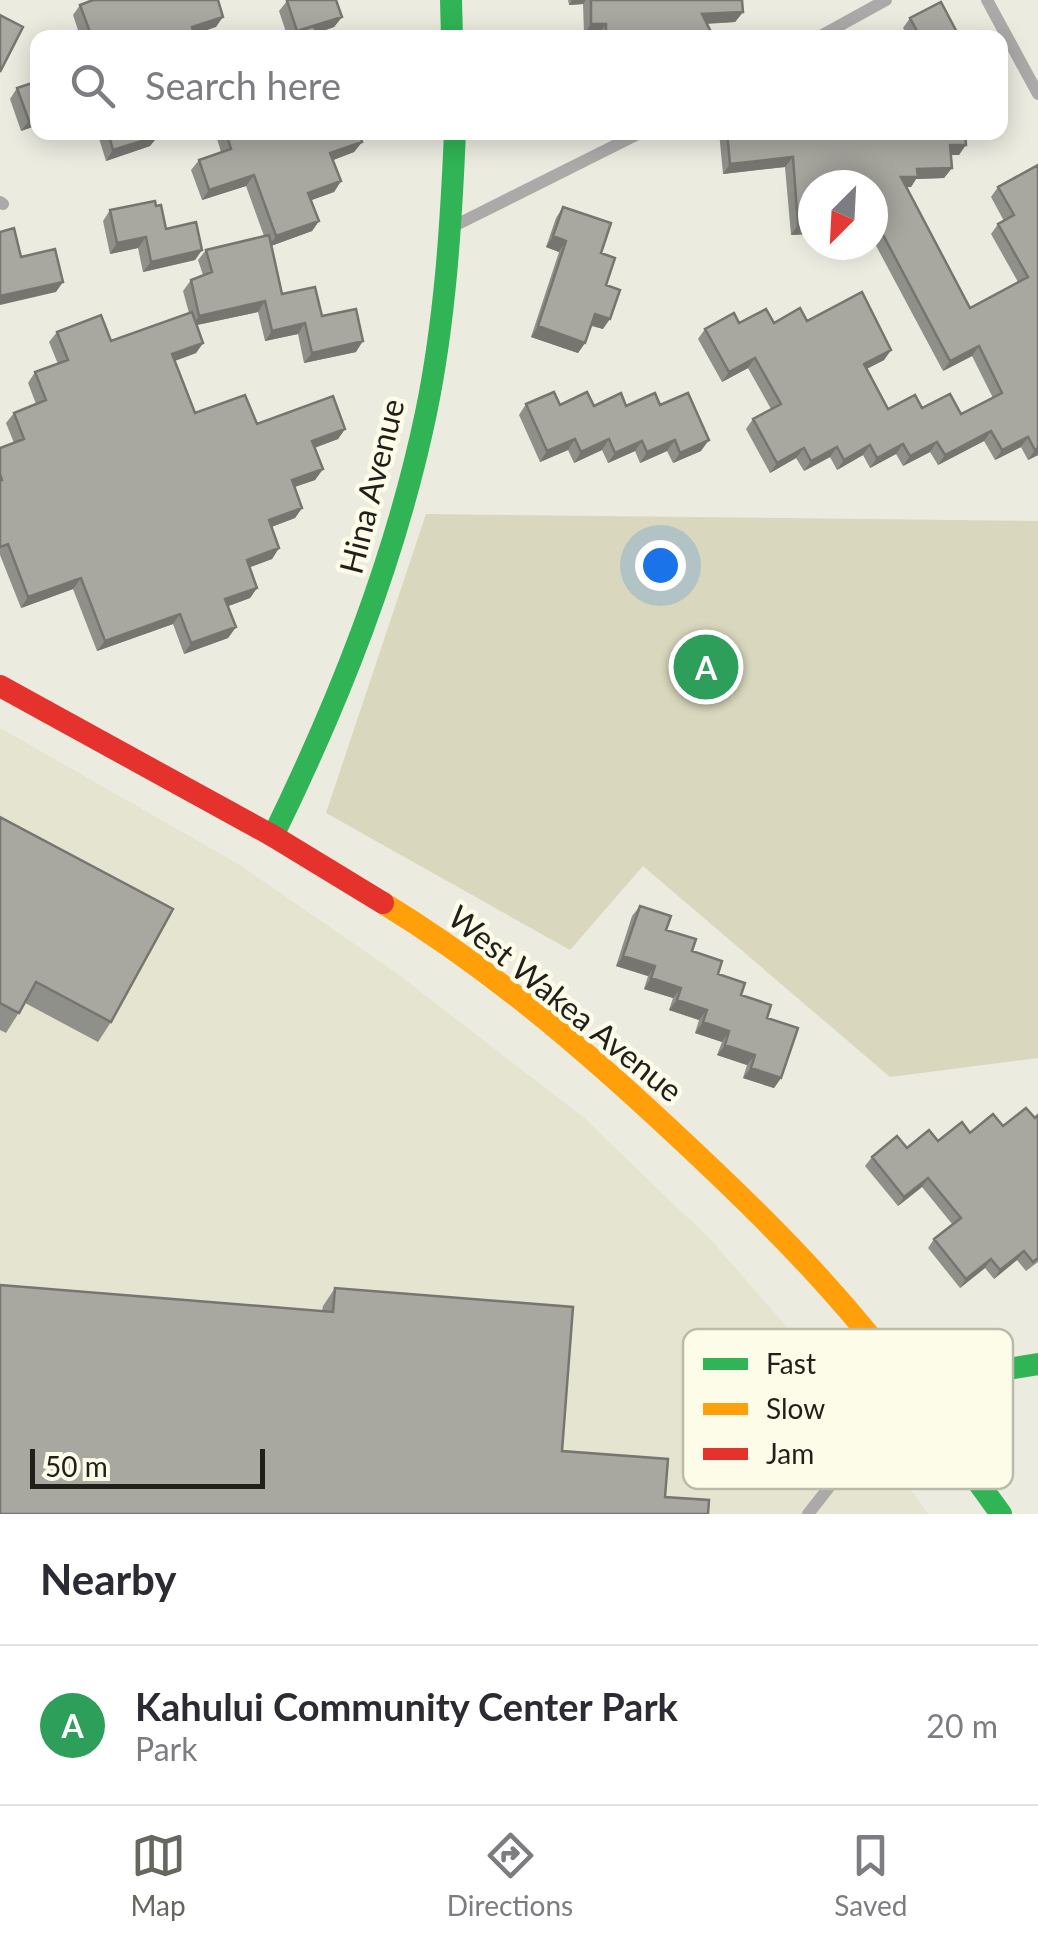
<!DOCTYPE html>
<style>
:root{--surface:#fff;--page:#f2f2f3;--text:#2b2b33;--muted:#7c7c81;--line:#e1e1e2;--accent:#67665f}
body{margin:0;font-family:Lato,sans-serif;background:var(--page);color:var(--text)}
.compass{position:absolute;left:798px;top:170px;width:90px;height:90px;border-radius:50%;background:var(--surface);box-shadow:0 5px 25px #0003;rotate:204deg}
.scale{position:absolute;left:30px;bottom:25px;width:235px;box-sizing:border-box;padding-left:10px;border:5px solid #201f19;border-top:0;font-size:28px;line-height:35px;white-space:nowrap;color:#201f19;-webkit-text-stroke:8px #fdfce9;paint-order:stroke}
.you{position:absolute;left:660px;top:565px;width:35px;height:35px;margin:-25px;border:8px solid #fff;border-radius:50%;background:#1a73e8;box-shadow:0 0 0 15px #1a73e833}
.badge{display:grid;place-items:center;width:65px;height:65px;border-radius:50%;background:var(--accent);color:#fff;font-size:32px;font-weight:700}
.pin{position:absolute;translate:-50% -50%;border:5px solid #fff;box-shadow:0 2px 10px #0006}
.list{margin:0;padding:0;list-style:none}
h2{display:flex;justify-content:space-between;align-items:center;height:130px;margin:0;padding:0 40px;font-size:42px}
h2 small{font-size:32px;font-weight:400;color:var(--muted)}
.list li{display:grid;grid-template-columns:65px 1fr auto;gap:30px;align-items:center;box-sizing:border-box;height:160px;padding:0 40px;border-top:2px solid var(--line)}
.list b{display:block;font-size:38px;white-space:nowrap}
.list p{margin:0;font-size:32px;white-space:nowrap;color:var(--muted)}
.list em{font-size:32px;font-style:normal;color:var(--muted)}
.icon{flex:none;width:55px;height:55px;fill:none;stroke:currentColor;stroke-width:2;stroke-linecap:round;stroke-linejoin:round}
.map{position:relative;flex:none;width:1038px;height:1514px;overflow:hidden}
.search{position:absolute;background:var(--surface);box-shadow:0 5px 25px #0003;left:30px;right:30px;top:30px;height:110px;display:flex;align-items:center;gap:25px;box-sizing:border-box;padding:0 35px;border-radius:20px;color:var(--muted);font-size:38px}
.sheet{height:290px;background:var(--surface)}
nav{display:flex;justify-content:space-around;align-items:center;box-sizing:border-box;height:140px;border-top:2px solid var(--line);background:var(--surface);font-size:28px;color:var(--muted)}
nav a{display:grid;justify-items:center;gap:5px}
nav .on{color:var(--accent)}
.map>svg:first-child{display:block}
.built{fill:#e5e4d0}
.green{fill:#d9d7bd}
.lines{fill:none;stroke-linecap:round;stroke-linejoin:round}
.lane{stroke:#acaaa9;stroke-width:12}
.fast{stroke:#30b455;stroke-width:22}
.slow{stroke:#ff9f0a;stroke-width:22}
.jam{stroke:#e5322d;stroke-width:22}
.wall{fill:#90908a}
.shaded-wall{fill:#767570}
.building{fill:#a8a7a0;stroke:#767570;stroke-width:2.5}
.labels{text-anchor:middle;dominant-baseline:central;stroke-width:9;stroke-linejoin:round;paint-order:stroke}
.street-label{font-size:32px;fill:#201f19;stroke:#fdfce9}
.key{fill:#fdfce9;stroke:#bbbaab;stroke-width:2.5}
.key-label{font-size:28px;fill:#201f19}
</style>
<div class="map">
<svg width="1038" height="1514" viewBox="0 0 1038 1514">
<rect width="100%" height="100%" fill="#ecebe0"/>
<!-- built -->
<path class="built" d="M0 728 240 865 395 972 583 1117 711 1240 786 1326 867 1429 928 1514H0Z"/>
<!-- green -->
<path class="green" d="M426 514 1038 521V1058L890 1077 643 866 570 950 326 813Z"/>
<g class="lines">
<!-- lane -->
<path class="lane" d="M987 0 1038 94
M817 38 886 0
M0 202 3 204
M456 225 642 132
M808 1514 856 1453 915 1400"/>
<!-- fast -->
<path class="fast" d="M451 0 452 38
M273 836C339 701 395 561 426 413 445 321 451 226 455 132
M912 1391 1001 1514
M917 1398 967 1376 1038 1364"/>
<!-- slow -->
<path class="slow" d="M383 903C490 968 584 1049 675 1134 761 1214 844 1296 912 1391"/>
<!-- jam -->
<path class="jam" d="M0 686 273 836 383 903"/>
</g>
<!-- wall -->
<path class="wall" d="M568 0H742L743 12 735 22 707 24 714 38H599V34H584L583 4 569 5Z
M287 1 342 17 334 27 317 33 287 35 279 11Z
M80 5 216 27 80 36 73 15Z
M910 18 960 38H872L875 34 906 33 903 28Z
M38 81V125L21 131 10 99 17 88Z
M97 132H157L158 136 150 146 106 161Z
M215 132H359L362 142 354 152 333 160 341 181 334 192 311 200 319 221 312 231 271 246 282 294 322 316 356 352 304 363 298 334 265 341 258 312 197 325 203 343 196 353 174 361 195 413 257 424 345 429 338 439 315 448 323 469 315 480 295 487 302 508 295 518 272 527 279 548 272 559 250 567 257 588 250 598 228 606 236 627 228 638 184 654 173 624 97 651 73 589 21 608 0 555V448L14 443 6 423 14 413 36 404 28 383 35 372 58 364 49 342 57 332 111 341 189 313 183 291 191 280 203 275 198 260 206 250 264 236 246 186 202 200 191 170 199 160 221 152Z
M719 132H965L959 155H951L952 168 944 178 916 179 911 187H906L970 308 1018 282 991 234 998 224 1004 221 991 197 998 187 1038 165V455L1028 460 1021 447 995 460 984 441 938 465 930 452 903 466 896 454 870 468 863 455 837 470 830 457 804 471 796 458 770 473 746 429 753 419 771 409 748 368 722 382 698 339 705 329 739 323 807 321 891 350 884 360 866 369 888 409 922 408 961 414 993 398 972 356 943 371 873 240V185H813V241L809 234 791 235 785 167 723 174Z
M563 207 601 253 606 285 603 329 591 326 585 343 578 353 531 337 559 252 546 247 556 218Z
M110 210 166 229 202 250 195 260 143 272 138 248 110 254 103 221Z
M526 404 660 405 701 451 673 463 667 451 640 463 635 451 608 463 602 450 574 463 568 450 540 462 519 415Z
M0 817 111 1022 98 1042 25 1003 6 1033 0 1030Z
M640 906 767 1018 781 1078 774 1088 743 1078 747 1065 717 1055 722 1042 695 1033 699 1020 669 1010 673 998 644 989 648 976 616 966 632 916Z
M1038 1115V1262L1026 1271 1017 1260 994 1279 985 1268 960 1288 928 1248 934 1239 952 1224 922 1187 898 1206 865 1166 872 1157 1003 1126 1035 1118Z
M335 1288 562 1451 665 1497 0 1514 322 1311 323 1306Z"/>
<!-- shaded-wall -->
<path class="shaded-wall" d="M572 0H586L583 4 569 5Z
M743 12 735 22 695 24 702 14Z
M223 17 216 27 184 38 192 27Z
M342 17 334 27 302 38 297 31Z
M591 24H606L599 34H584Z
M38 117V125L21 131 29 121Z
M158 136 150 146 106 161 113 150Z
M362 142 354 152 323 164 330 153Z
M950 145H966L959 155H943Z
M793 157 785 167 723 174 730 164Z
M952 168 944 178 916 179 911 187 894 188 901 177 917 169Z
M254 175 246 186 202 200 209 190Z
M341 181 334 192 301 204 308 193Z
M319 221 312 231 268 247 276 236Z
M813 224V229L809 234 791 235 798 225Z
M553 236 566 241 559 252 546 247Z
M146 237 138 248 110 254 117 243Z
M202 250 195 260 143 272 151 262Z
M63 282 56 292 0 305V296Z
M265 301 258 312 192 326 199 316Z
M595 314 610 319 603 329 588 324Z
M305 323 298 334 265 341 272 331Z
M538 326 585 343 578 353 531 337Z
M363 341 356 352 304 363 312 353Z
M203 343 196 353 164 365 172 354Z
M979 346 972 356 943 371 950 361Z
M891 350 884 360 857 374 864 364Z
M755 358 748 368 722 382 729 372Z
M345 429 338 439 304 451 312 441Z
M991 431 984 441 938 465 945 455Z
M1028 437 1021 447 995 460 1002 450Z
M575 439 568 450 540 462 547 451Z
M609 439 602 450 574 463 581 452Z
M675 440 667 451 640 463 647 452Z
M709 440 701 451 673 463 680 453Z
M642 441 635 451 608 463 615 453Z
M937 442 930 452 903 466 910 456Z
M903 444 896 454 870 468 877 458Z
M870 445 863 455 837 470 844 460Z
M837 447 830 457 804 471 811 461Z
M804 448 796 458 770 473 777 463Z
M1038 448V455L1028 460 1035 450Z
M323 469 315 480 285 490 292 480Z
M302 508 295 518 262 530 269 520Z
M279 548 272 559 240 571 247 560Z
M81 578 73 589 21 608 28 597Z
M257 588 250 598 218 610 225 599Z
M180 614 173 624 97 651 105 641Z
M236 627 228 638 184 654 191 643Z
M623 956 655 966 648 976 616 966Z
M651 978 681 988 673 998 644 989Z
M677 1000 707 1010 699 1020 669 1010Z
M703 1022 729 1031 722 1042 695 1033Z
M725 1045 755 1055 747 1065 717 1055Z
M751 1068 781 1078 774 1088 743 1078Z
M928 1178 922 1187 898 1206 904 1197Z
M1024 1251 1017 1260 994 1279 1000 1270Z
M991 1259 985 1268 960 1288 966 1279Z"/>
<!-- building -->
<path class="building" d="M93 0H218L223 17 192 27 195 38H76L90 32 80 5Z
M289 0H336L342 17 297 31 287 1Z
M591 0H742L743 12 702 14 714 38H606V24H591Z
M941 2 960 38H875V34L918 33 910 18Z
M0 15 23 27 0 72Z
M314 26 318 38H278Z
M38 81V117L29 121 17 88Z
M108 132H157L158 136 113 150Z
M226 132H359L362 142 330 153 341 181 308 193 319 221 276 236 254 175 209 190 199 160 231 149Z
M727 132H965L966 145H950L952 168 917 169 918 177H901L970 308 1028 277 998 224 1014 215 998 187 1038 165V448L1035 450 1028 437 1002 450 991 431 945 455 937 442 910 456 903 444 877 458 870 445 844 460 837 447 811 461 804 448 777 463 753 419 781 404 755 358 729 372 705 329 734 313 739 323 766 309 774 323 800 308 807 321 862 292 891 350 864 364 888 409 915 395 922 408 950 394 961 414 1002 393 979 346 950 361 873 216V185H813V224L798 225 793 157 730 164Z
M155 201 156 206 161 205 166 229 196 222 202 250 151 262 146 237 117 243 110 210Z
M563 207 611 223 601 253 615 258 606 285 620 290 610 319 595 314 585 343 538 326 566 241 553 236Z
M14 228 21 257 55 249 63 282 0 296V232Z
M269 235 282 294 315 287 322 316 356 309 363 341 312 353 305 323 272 331 265 301 199 316 191 280 212 272 206 250Z
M192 312 203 343 172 354 195 413 245 395 257 424 333 396 345 429 312 441 323 469 292 480 302 508 269 520 279 548 247 560 257 588 225 599 236 627 191 643 180 614 105 641 81 578 28 597 8 544 0 547V481L2 480 0 474V448L24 439 14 413 46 400 35 372 68 360 57 332 101 315 111 341Z
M554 392 560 405 587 392 594 406 621 393 626 406 655 393 660 405 688 393 709 440 680 453 675 440 647 452 642 441 615 453 609 439 581 452 575 439 547 451 526 404Z
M0 817 173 909 111 1022 36 982 19 1013 0 1003Z
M640 906 671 916 666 930 696 939 692 951 722 961 718 974 745 983 741 995 771 1005 767 1018 798 1028 781 1078 751 1068 755 1055 725 1045 729 1031 703 1022 707 1010 677 1000 681 988 651 978 655 966 623 956Z
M1026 1108 1035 1118 1038 1115V1258L1033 1262 1024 1251 1000 1270 991 1259 966 1279 934 1239 961 1218 928 1178 904 1197 872 1157 897 1136 907 1148 929 1130 938 1141 962 1122 970 1133 993 1114 1003 1126Z
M0 1285 333 1312 335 1288 573 1307 562 1451 668 1459 665 1497 709 1500 708 1514H0Z"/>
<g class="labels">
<!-- street labels -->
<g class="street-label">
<text transform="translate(371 486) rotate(-76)">Hina Avenue</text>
<text transform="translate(566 1003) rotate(39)">West Wakea Avenue</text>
</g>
</g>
<!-- legend -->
<rect x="683" y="1329" width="330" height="160" rx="15" class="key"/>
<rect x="703" y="1358" width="45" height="12" fill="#30b455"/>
<rect x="703" y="1403" width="45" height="12" fill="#ff9f0a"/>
<rect x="703" y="1448" width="45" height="12" fill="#e5322d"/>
<g class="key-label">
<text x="766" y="1374">Fast</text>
<text x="766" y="1419">Slow</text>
<text x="766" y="1464">Jam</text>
</g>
</svg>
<svg class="compass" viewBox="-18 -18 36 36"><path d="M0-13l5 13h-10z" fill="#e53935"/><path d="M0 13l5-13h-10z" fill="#7c7c81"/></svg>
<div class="scale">50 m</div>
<div class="you"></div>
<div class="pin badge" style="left:706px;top:667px;background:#2e9e5b">A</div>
<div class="search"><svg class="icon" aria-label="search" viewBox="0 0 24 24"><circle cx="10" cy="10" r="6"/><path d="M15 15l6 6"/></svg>Search here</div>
</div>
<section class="sheet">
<h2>Nearby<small></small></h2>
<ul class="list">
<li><span class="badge" style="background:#2e9e5b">A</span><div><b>Kahului Community Center Park</b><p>Park</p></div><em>20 m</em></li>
</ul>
</section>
<nav>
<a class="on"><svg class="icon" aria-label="map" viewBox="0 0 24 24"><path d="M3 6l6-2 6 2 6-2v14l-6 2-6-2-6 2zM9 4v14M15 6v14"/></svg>Map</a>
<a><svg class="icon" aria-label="directions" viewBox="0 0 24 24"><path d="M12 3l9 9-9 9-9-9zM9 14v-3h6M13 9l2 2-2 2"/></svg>Directions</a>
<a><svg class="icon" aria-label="saved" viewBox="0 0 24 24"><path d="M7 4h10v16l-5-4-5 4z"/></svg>Saved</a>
</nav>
